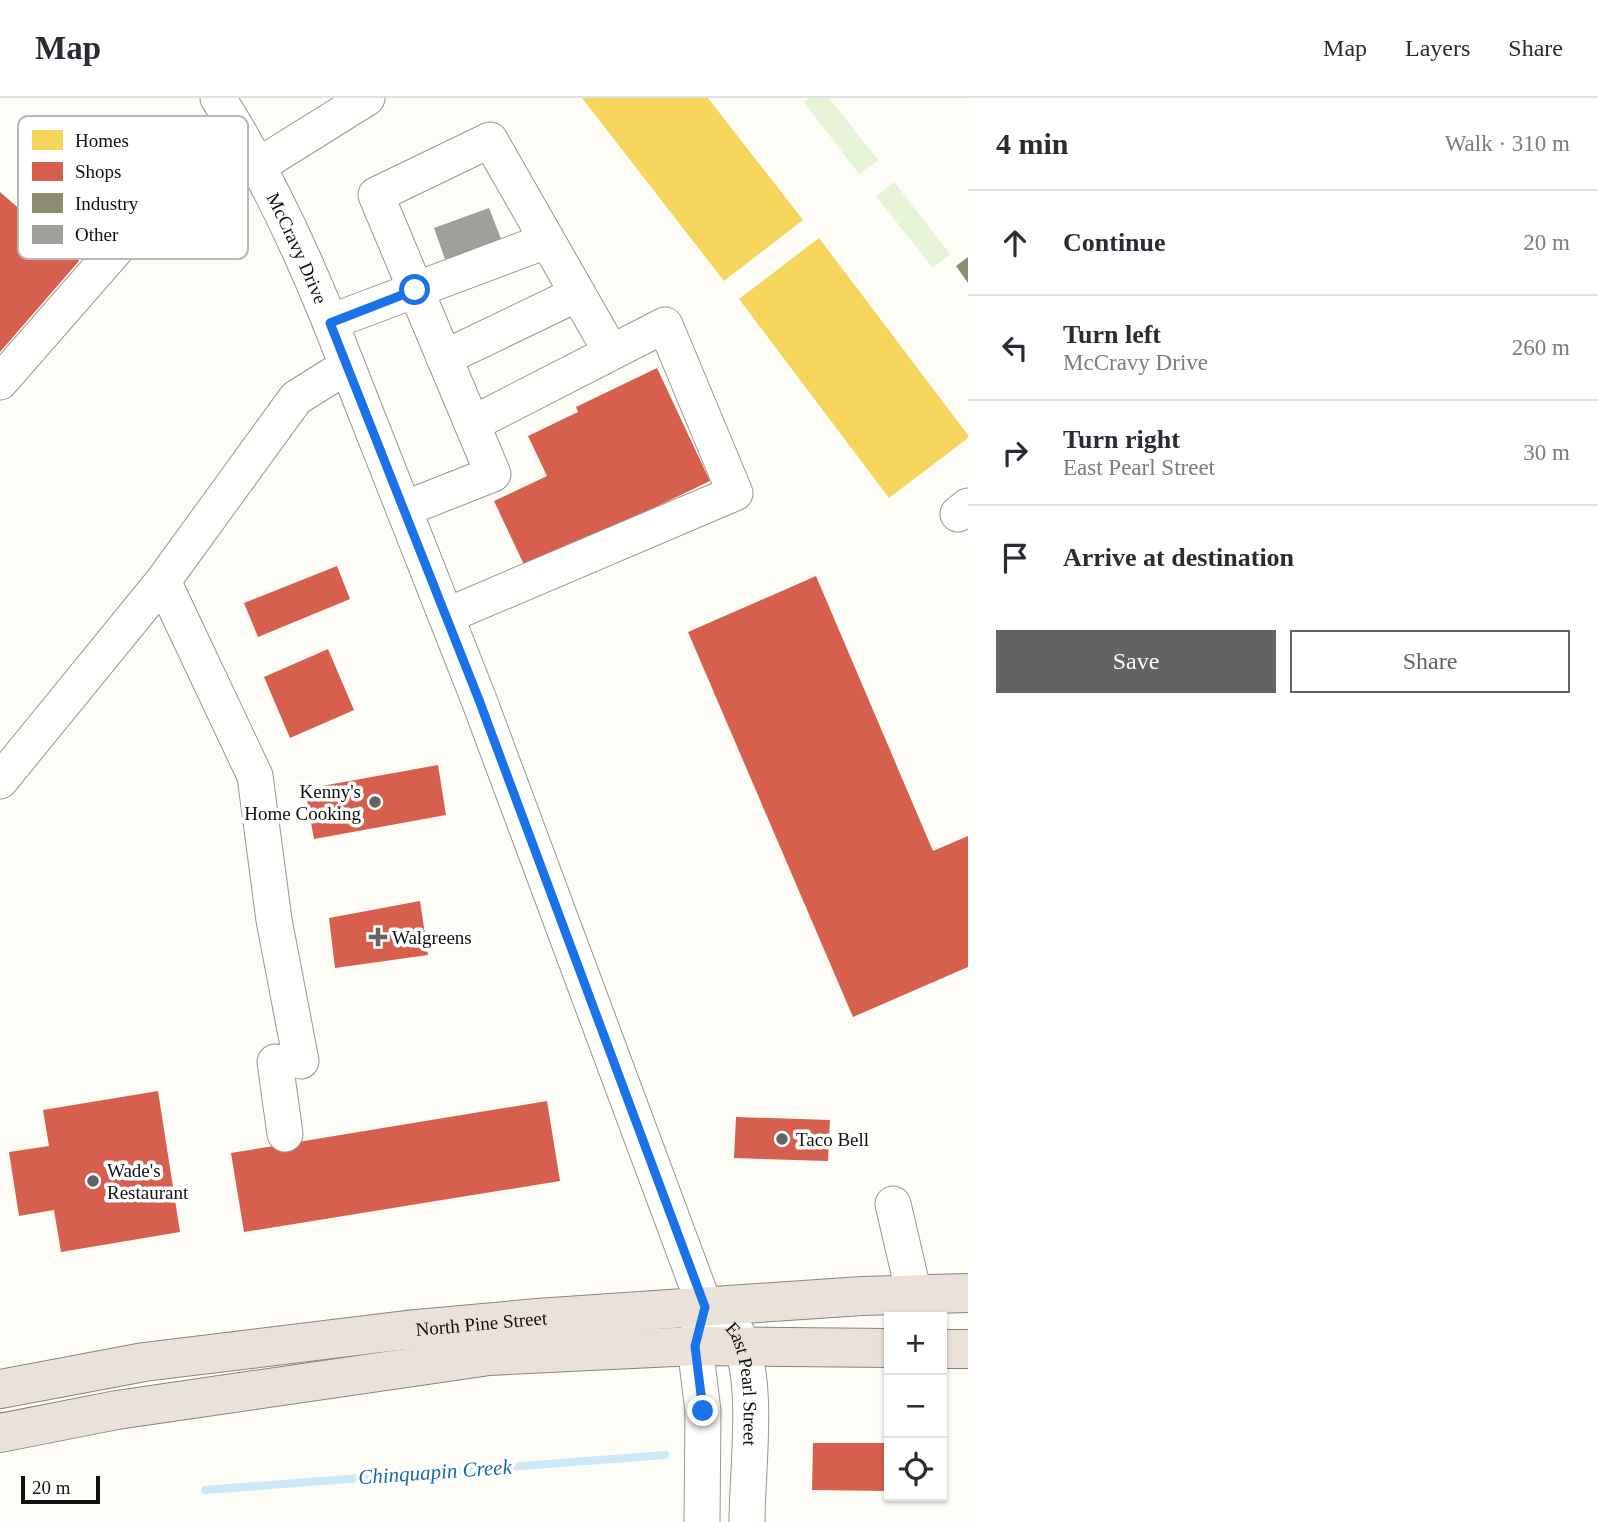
<!DOCTYPE html>
<meta charset="utf-8">
<style>
:root{--surface:#fff;--page:#f2f2f3;--text:#2b2b33;--muted:#7c7c81;--line:#e1e1e2;--accent:#646362}
body{margin:0;font-family:"Times New Roman",serif;background:var(--page);color:var(--text)}
.controls{position:absolute;right:21px;bottom:21px;display:grid;overflow:hidden;border-radius:0px;box-shadow:0 2px 5px #0004}
.controls button{width:63px;height:63px;display:grid;place-items:center;padding:0;border:0;border-bottom:2px solid var(--line);background:var(--surface);color:var(--text);font:35px sans-serif}
.scale{position:absolute;left:21px;bottom:18px;width:79px;box-sizing:border-box;padding-left:7px;border:4px solid #111;border-top:0;font-size:19px;line-height:24px;white-space:nowrap;color:#111;-webkit-text-stroke:5px #fff;paint-order:stroke}
.stop{position:absolute;width:21px;height:21px;margin:-16px;border:5px solid #1a73e8;border-radius:50%;background:#fff}
.stop.end{background:#1a73e8;border-color:#fff;box-shadow:0 2px 7px #0008}
.list{margin:0;padding:0;list-style:none}
h2{display:flex;justify-content:space-between;align-items:center;height:91px;margin:0;padding:0 28px;font-size:30px}
h2 small{font-size:23px;font-weight:400;color:var(--muted)}
.list li{display:grid;grid-template-columns:46px 1fr auto;gap:21px;align-items:center;box-sizing:border-box;height:105px;padding:0 28px;border-top:2px solid var(--line)}
.list b{display:block;font-size:26px;white-space:nowrap}
.list p{margin:0;font-size:23px;white-space:nowrap;color:var(--muted)}
.list em{font-size:23px;font-style:normal;color:var(--muted)}
.actions{display:flex;gap:14px;padding:21px 28px}
.actions a{flex:1;padding:16px 0;border:2px solid var(--accent);border-radius:0px;text-align:center;font-size:24px;color:var(--accent)}
.actions .main{background:var(--accent);color:#fff}
.icon{flex:none;width:38px;height:38px;fill:none;stroke:currentColor;stroke-width:2;stroke-linecap:round;stroke-linejoin:round}
.map{position:relative;flex:none;width:968px;height:1424px;overflow:hidden}
header{display:flex;align-items:center;gap:42px;box-sizing:border-box;height:98px;padding:0 35px;background:var(--surface);border-bottom:2px solid var(--line)}
header strong{font-size:33px}
nav{display:flex;gap:38px;margin-inline-start:auto;font-size:24px}
main{display:flex}
aside{flex:1;background:var(--surface)}
.map>svg:first-child{display:block}
.green{fill:#e7f3d7}
.homes{fill:#f6d55c}
.shops{fill:#d6604d}
.industry{fill:#8c8c6e}
.lines{fill:none;stroke-linecap:round;stroke-linejoin:round}
.stream{stroke:#cde8f7;stroke-width:8}
.building{fill:#a19f9c}
.minor-casing{stroke:#979795;stroke-width:37}
.highway-casing{stroke:#858482;stroke-width:40}
.minor{stroke:#fffffe;stroke-width:35}
.highway{stroke:#eae1d8;stroke-width:38}
.route{stroke:#1a73e8;stroke-width:9}
.poi-dot{fill:#646362;stroke:#fff;stroke-width:2.5}
.labels{text-anchor:middle;dominant-baseline:central;stroke-width:7;stroke-linejoin:round;paint-order:stroke}
.street-label{font-size:19px;fill:#111;stroke:#fff}
.poi-label{font-size:19px;fill:#111;stroke:#fff;text-anchor:start}
.water-label{font-size:21px;font-style:italic;fill:#1768a6;stroke:#fff}
.key{fill:#fff;stroke:#b8b8b8;stroke-width:2}
.key-label{font-size:19px;fill:#111}
</style>
<header>
<strong>Map</strong>
<nav><a>Map</a><a>Layers</a><a>Share</a></nav>
</header>
<main>
<div class="map">
<svg width="968" height="1424" viewBox="0 0 968 1424">
<rect width="100%" height="100%" fill="#fdfcf7"/>
<!-- green -->
<path class="green" d="M809 0H829L878 62 859 76 804 4Z
M894 84 950 156 933 170 876 98Z"/>
<!-- homes -->
<path class="homes" d="M582 0H708L803 122 724 183Z
M819 140 968 337V340L889 400 739 201Z"/>
<!-- shops -->
<path class="shops" d="M0 94 79 163 0 254Z
M657 270 710 383 526 471 494 403 547 378 528 338 578 314 576 309Z
M337 468 350 501 258 539 244 505Z
M816 478 933 753 968 738V869L853 919 688 534Z
M328 551 354 612 290 640 264 579Z
M438 667 446 717 314 741 305 691Z
M420 803 428 857 335 870 329 820Z
M158 993 180 1134 61 1154 54 1112 19 1118 9 1054 49 1048 43 1012Z
M547 1003 560 1083 244 1134 231 1055Z
M736 1019 830 1022 828 1063 734 1060Z
M813 1345H889V1393L812 1392Z"/>
<!-- industry -->
<path class="industry" d="M968 159V185L956 168Z"/>
<g class="lines">
<!-- stream -->
<path class="stream" d="M205 1392 665 1357"/>
</g>
<!-- building -->
<path class="building" d="M489 110 503 146 447 167 434 130Z"/>
<g class="lines">
<defs>
<g id="minor">
<path id="s1" d="M218 0C263 71 299 147 330 224L479 602 705 1209"/>
<path d="M258 68 367 0"/>
<path d="M330 224 546 143"/>
<path d="M444 260 577 196"/>
<path d="M0 284 187 70 241 38"/>
<path d="M404 411 493 376 376 97 490 42 611 254"/>
<path d="M958 416 968 408"/>
<path d="M163 483 255 678 274 822 301 963"/>
<path d="M446 518 735 395 665 227 472 326"/>
<path d="M0 683 163 483 296 300 347 268"/>
<path d="M275 964 285 1036"/>
<path d="M893 1106 914 1196"/>
<path id="s2" d="M705 1209C714 1216 733 1226 738 1237 760 1287 747 1369 747 1424"/>
<path d="M701 1223 695 1248 703 1313 702 1424"/>
</g>
<g id="highway">
<path d="M942 1251H968"/>
<path id="s3" d="M0 1291 144 1264 406 1232 537 1220 862 1198 968 1195"/>
<path d="M0 1335 117 1312 489 1258 695 1248 889 1250"/>
</g>
</defs>
<!-- minor casing -->
<use href="#minor" class="minor-casing"/>
<!-- highway casing -->
<use href="#highway" class="highway-casing"/>
<!-- minor -->
<use href="#minor" class="minor"/>
<!-- highway -->
<use href="#highway" class="highway"/>
</g>
<g class="lines">
<!-- route -->
<path class="route" d="M415 192 330 225 479 602 705 1209 695 1248 703 1313"/>
</g>
<!-- markers -->
<g class="poi-dot">
<circle cx="375" cy="704" r="7"/>
<path d="M374.5 828.5h7v7h7v7h-7v7h-7v-7h-7v-7h7z"/>
<circle cx="782" cy="1041" r="7"/>
<circle cx="93" cy="1083" r="7"/>
</g>
<g class="labels">
<!-- street labels -->
<g class="street-label">
<text stroke="none"><textPath href="#s1" startOffset="170">McCravy Drive</textPath></text>
<text stroke="none"><textPath href="#s3" startOffset="486">North Pine Street</textPath></text>
<text stroke="none"><textPath href="#s2" startOffset="93">East Pearl Street</textPath></text>
</g>
<!-- poi labels -->
<g class="poi-label">
<text x="361" y="693" text-anchor="end">Kenny's<tspan x="361" dy="22">Home Cooking</tspan></text>
<text x="392" y="839">Walgreens</text>
<text x="796" y="1041">Taco Bell</text>
<text x="107" y="1072">Wade's<tspan x="107" dy="22">Restaurant</tspan></text>
</g>
<!-- water labels -->
<g class="water-label">
<text transform="translate(435 1374) rotate(-4)">Chinquapin Creek</text>
</g>
</g>
<!-- legend -->
<rect x="18" y="18" width="230" height="143" rx="10" class="key"/>
<rect x="32" y="32" width="31" height="20" fill="#f6d55c"/>
<rect x="32" y="64" width="31" height="19" fill="#d6604d"/>
<rect x="32" y="95" width="31" height="20" fill="#8c8c6e"/>
<rect x="32" y="127" width="31" height="19" fill="#a19f9c"/>
<g class="key-label">
<text x="75" y="49">Homes</text>
<text x="75" y="80">Shops</text>
<text x="75" y="112">Industry</text>
<text x="75" y="143">Other</text>
</g>
</svg>
<div class="controls">
<button>+</button>
<button>−</button>
<button><svg class="icon" aria-label="locate" viewBox="0 0 24 24"><circle cx="12" cy="12" r="6"/><path d="M12 2v4M12 18v4M2 12h4M18 12h4"/></svg></button>
</div>
<div class="scale">20 m</div>
<div class="stop" style="left:415px;top:192px"></div>
<div class="stop end" style="left:703px;top:1313px"></div>
</div>
<aside>
<h2>4 min<small>Walk · 310 m</small></h2>
<ul class="list">
<li><svg class="icon" aria-label="ahead" viewBox="0 0 24 24"><path d="M12 20V5M6 11l6-6 6 6"/></svg><div><b>Continue</b></div><em>20 m</em></li>
<li><svg class="icon" aria-label="left" viewBox="0 0 24 24"><path d="M17 20v-9H6M10 6l-5 5 5 5"/></svg><div><b>Turn left</b><p>McCravy Drive</p></div><em>260 m</em></li>
<li><svg class="icon" aria-label="right" viewBox="0 0 24 24"><path d="M7 20v-9h11M14 6l5 5-5 5"/></svg><div><b>Turn right</b><p>East Pearl Street</p></div><em>30 m</em></li>
<li><svg class="icon" aria-label="arrive" viewBox="0 0 24 24"><path d="M6 21V4h12l-3 4 3 4H6"/></svg><div><b>Arrive at destination</b></div></li>
</ul>
<div class="actions"><a class="main">Save</a><a>Share</a></div>
</aside>
</main>
